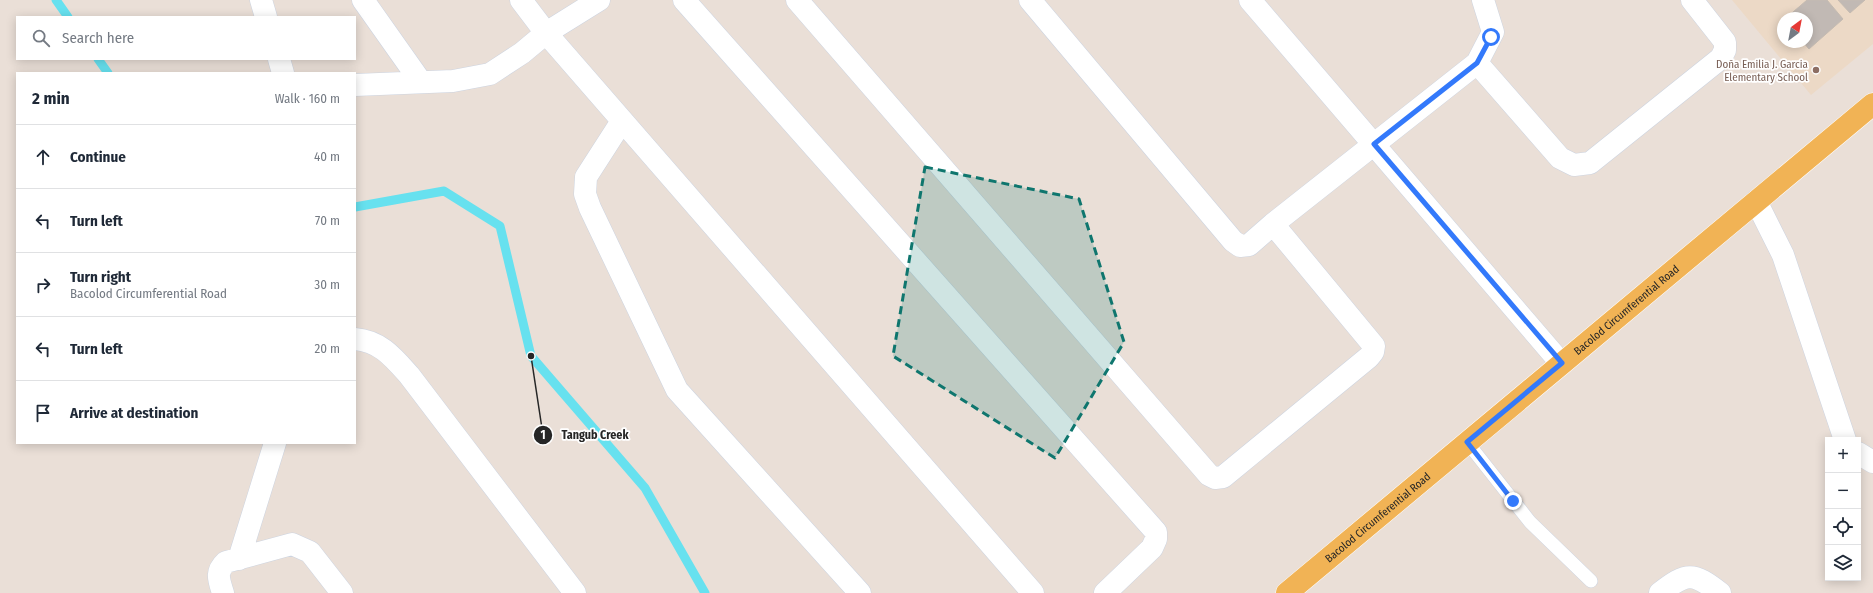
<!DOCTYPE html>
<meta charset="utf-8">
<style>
:root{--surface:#fff;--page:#f6f6f7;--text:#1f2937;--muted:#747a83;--line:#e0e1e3}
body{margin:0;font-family:"Fira Sans Condensed",sans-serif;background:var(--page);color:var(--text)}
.controls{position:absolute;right:12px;bottom:12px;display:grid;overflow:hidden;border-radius:0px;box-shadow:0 2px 10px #0003}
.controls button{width:36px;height:36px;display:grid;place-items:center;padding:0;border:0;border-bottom:1px solid var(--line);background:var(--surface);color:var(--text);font:20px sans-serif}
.compass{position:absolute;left:1777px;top:12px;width:36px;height:36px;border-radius:50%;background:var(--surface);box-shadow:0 2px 10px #0003;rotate:32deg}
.stop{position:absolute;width:12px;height:12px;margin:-9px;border:3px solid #3379fb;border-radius:50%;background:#fff}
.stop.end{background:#3379fb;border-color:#fff;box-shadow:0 1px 4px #0008}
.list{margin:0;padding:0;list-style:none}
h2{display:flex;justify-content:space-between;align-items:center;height:52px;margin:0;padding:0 16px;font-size:17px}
h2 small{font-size:13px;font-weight:400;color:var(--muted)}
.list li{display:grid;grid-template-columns:26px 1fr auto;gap:12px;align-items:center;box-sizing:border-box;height:64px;padding:0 16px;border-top:1px solid var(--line)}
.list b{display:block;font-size:15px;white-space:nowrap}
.list p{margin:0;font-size:13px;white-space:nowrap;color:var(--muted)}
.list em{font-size:13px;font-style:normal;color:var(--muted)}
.icon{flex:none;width:22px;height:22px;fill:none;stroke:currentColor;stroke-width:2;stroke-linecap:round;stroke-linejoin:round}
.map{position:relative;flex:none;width:1873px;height:593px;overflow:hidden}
.search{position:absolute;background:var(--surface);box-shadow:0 2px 10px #0003;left:16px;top:16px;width:340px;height:44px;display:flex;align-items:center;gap:10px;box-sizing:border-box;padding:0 14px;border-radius:0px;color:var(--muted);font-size:15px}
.panel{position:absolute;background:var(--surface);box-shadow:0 2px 10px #0003;left:16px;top:72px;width:340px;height:372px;border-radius:0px}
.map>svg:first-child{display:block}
.education{fill:#ecd9c6;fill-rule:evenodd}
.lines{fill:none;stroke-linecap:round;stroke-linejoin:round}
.stream{stroke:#67e1ef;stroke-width:9}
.building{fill:#c1b9b4;stroke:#c5bbb1}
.lane-casing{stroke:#cdd4e0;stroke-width:14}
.street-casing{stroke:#cdd4e0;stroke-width:23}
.primary-casing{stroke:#fff;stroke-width:23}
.lane{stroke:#fff;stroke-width:13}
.street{stroke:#fff;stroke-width:22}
.primary{stroke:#f1b355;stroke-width:22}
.route{stroke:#3379fb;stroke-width:5}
.marked{fill:#0f766e;fill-opacity:0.2;stroke:#0f766e;stroke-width:3;stroke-dasharray:8 5;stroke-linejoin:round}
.education-dot{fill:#8d6e63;stroke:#fff;stroke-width:1.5}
.labels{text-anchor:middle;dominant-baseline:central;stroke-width:3.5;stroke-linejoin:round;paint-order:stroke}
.education-label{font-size:11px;fill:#785e54;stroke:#fff;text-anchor:end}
.street-label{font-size:11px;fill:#262626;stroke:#fff}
.leader{fill:none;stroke:#262626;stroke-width:1.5}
.callout-dot{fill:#262626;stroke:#fff;stroke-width:1.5}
.mark-label{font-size:12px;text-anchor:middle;font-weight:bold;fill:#fff}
.callout-label{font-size:12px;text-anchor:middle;font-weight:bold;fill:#262626;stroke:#fff;stroke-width:3.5;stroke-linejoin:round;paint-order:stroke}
</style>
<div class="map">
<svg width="1873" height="593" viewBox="0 0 1873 593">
<rect width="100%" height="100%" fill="#eadfd7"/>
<!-- education -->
<path class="education" d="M1732 0H1873V44L1811 95ZM1783 18H1807V42H1783Z"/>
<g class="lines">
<!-- stream -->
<path class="stream" d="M56 0 68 17
M98 59 108 73
M355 207 444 191 500 226 531 356 645 488 705 593"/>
</g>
<!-- building -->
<path class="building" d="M1807 0H1827L1843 19 1809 49 1803 42H1807V18H1786Z
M1838 0H1865L1850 13Z"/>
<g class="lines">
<defs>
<path id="lane" d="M1467 442 1530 522 1591 581"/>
<path id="street" d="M261 0 266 17
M363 0 421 82
M521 0 546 33 1033 593
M684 0 1156 532V539L1152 548 1105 593
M797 0 1209 475 1215 478 1223 477 1369 357 1373 352 1374 346 1273 224
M1030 0 1233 241 1240 246 1249 245 1273 224 1477 63 1560 158 1574 165 1590 163 1721 58 1725 50V42L1692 0
M1250 0 1561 363
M279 59 283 73
M1477 63 1493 32 1483 0
M355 85 453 81 490 74 522 53 546 33 599 0
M622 121 586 177 585 194 590 208 677 390 860 593
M1756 201 1783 255 1845 440
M355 339C380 341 393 357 409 375L575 593
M1858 453 1873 462
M239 559 275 443
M223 593C219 580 215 572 226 562L292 544 310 552 342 593
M1660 593C1687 572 1693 572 1720 593"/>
<g id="primary">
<path id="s1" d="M1287 593 1873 104"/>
</g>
</defs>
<!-- lane casing -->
<use href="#lane" class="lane-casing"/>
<!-- street casing -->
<use href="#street" class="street-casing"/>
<!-- primary casing -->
<use href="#primary" class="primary-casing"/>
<!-- lane -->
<use href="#lane" class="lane"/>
<!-- street -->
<use href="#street" class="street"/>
<!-- primary -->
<use href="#primary" class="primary"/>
</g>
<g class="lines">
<!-- route -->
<path class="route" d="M1491 37 1477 63 1374 144 1562 363 1467 442 1513 501"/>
</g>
<!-- marked area -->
<path class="marked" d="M925 167 1079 199 1124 342 1055 458 893 356Z"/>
<!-- markers -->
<circle class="education-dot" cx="1816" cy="70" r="4"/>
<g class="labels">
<!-- education labels -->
<g class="education-label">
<text x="1808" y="64">Doña Emilia J. Garcia<tspan x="1808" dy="13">Elementary School</tspan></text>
</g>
<!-- street labels -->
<g class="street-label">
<text stroke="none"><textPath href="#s1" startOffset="442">Bacolod Circumferential Road</textPath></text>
<text stroke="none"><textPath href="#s1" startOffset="118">Bacolod Circumferential Road</textPath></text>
</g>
</g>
<!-- callouts -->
<path class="leader" d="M531 356L543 435"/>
<g class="callout-dot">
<circle cx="531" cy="356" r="4"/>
<circle cx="543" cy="435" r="10"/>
</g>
<g class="mark-label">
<text x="543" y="439">1</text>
</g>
<g class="callout-label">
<text x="595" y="439">Tangub Creek</text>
</g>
</svg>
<div class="controls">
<button>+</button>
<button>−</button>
<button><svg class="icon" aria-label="locate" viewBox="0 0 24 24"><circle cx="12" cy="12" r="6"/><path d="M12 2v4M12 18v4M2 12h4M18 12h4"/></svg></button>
<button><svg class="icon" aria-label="layers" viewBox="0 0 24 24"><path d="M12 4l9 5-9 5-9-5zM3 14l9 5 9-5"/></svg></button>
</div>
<svg class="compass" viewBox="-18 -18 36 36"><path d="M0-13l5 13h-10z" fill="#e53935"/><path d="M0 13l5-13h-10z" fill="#747a83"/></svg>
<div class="stop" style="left:1491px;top:37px"></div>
<div class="stop end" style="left:1513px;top:501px"></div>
<div class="search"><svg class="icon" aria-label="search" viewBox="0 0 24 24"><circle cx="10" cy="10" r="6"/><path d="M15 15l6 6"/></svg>Search here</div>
<section class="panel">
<h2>2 min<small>Walk · 160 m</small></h2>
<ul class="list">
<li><svg class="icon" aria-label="ahead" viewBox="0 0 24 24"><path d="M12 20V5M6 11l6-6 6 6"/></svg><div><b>Continue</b></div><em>40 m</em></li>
<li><svg class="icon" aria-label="left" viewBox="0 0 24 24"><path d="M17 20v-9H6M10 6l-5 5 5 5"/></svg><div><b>Turn left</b></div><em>70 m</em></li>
<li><svg class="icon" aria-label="right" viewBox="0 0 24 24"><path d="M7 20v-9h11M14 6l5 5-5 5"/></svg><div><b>Turn right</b><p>Bacolod Circumferential Road</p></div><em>30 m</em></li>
<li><svg class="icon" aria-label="left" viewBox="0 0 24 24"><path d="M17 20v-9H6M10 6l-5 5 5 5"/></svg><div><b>Turn left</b></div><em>20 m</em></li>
<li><svg class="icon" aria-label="arrive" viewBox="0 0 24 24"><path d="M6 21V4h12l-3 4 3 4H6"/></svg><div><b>Arrive at destination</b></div></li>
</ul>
</section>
</div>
